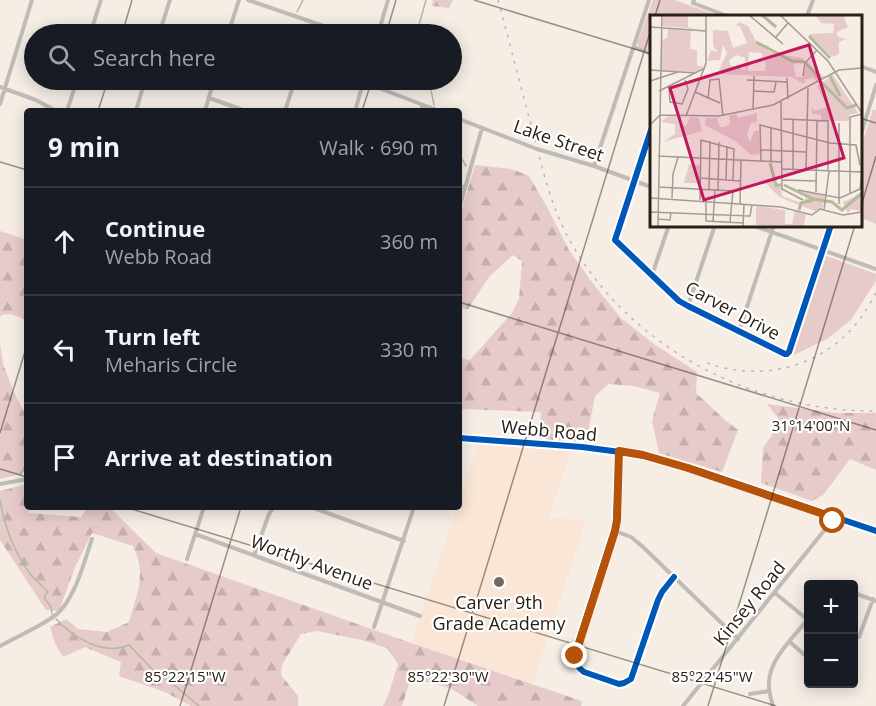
<!DOCTYPE html>
<meta charset="utf-8">
<style>
:root{--surface:#171b24;--page:#242831;--text:#f1f3f6;--muted:#9ea1a6;--line:#363941}
body{margin:0;font-family:"Open Sans",sans-serif;background:var(--page);color:var(--text)}
.controls{position:absolute;right:18px;bottom:18px;display:grid;overflow:hidden;border-radius:6px;box-shadow:0 3px 15px #0003}
.controls button{width:54px;height:54px;display:grid;place-items:center;padding:0;border:0;border-bottom:2px solid var(--line);background:var(--surface);color:var(--text);font:30px sans-serif}
.stop{position:absolute;width:18px;height:18px;margin:-14px;border:4px solid #b45309;border-radius:50%;background:#fff}
.stop.end{background:#b45309;border-color:#fff;box-shadow:0 2px 6px #0008}
.list{margin:0;padding:0;list-style:none}
h2{display:flex;justify-content:space-between;align-items:center;height:78px;margin:0;padding:0 24px;font-size:26px}
h2 small{font-size:20px;font-weight:400;color:var(--muted)}
.list li{display:grid;grid-template-columns:39px 1fr auto;gap:18px;align-items:center;box-sizing:border-box;height:108px;padding:0 24px;border-top:2px solid var(--line)}
.list b{display:block;font-size:22px;white-space:nowrap}
.list p{margin:0;font-size:20px;white-space:nowrap;color:var(--muted)}
.list em{font-size:20px;font-style:normal;color:var(--muted)}
.icon{flex:none;width:33px;height:33px;fill:none;stroke:currentColor;stroke-width:2;stroke-linecap:round;stroke-linejoin:round}
.map{position:relative;flex:none;width:876px;height:706px;overflow:hidden}
.search{position:absolute;background:var(--surface);box-shadow:0 3px 15px #0003;left:24px;top:24px;width:438px;height:66px;display:flex;align-items:center;gap:15px;box-sizing:border-box;padding:0 21px;border-radius:33px;color:var(--muted);font-size:22px}
.panel{position:absolute;background:var(--surface);box-shadow:0 3px 15px #0003;left:24px;top:108px;width:438px;height:402px;border-radius:6px}
.map>svg:first-child{display:block}
.built{fill:#f9e6d6}
.green{fill:#e7cbcb}
.forest{fill:url(#forest-firs)}
.lines{fill:none;stroke-linecap:round;stroke-linejoin:round}
.stream{stroke:#b4bb98;stroke-width:1.5}
.minor{stroke:#bfbbb7;stroke-width:4}
.rail{stroke:#bab8b6;stroke-width:1.5;stroke-dasharray:3 6;stroke-linecap:butt}
.cycleway-casing{stroke:#fff;stroke-width:10}
.cycleway{stroke:#0057b8;stroke-width:6}
.route{stroke:#b45309;stroke-width:8}
.ticks{fill:none;stroke:#292017;stroke-width:1.5;stroke-opacity:0.45}
.poi-dot{fill:#71685f;stroke:#fff;stroke-width:2}
.labels{text-anchor:middle;dominant-baseline:central;stroke-width:4.5;stroke-linejoin:round;paint-order:stroke}
.street-label{font-size:18px;fill:#292017;stroke:#fff}
.poi-label{font-size:18px;fill:#292017;stroke:#fff}
.inset-river{fill:none;stroke:#b4bb98;stroke-width:3}
.inset-road{fill:none;stroke:#a49b93;stroke-width:1.5}
.view{fill:#c2185b;fill-opacity:0.15;stroke:#c2185b;stroke-width:3}
.inset-edge{fill:none;stroke:#292017;stroke-width:3}
.ticks-label{font-size:15px;text-anchor:middle;fill:#292017;stroke:#fff;stroke-width:4.5;stroke-linejoin:round;paint-order:stroke}
</style>
<div class="map">
<svg width="876" height="706" viewBox="0 0 876 706">
<defs>
<pattern id="forest-firs" width="22" height="20" patternUnits="userSpaceOnUse" patternTransform="scale(1.5)"><rect width="22" height="20" fill="#e7cbcb"/><path d="M5 1l3.5 6h-7zM16 11l3.5 6h-7z" fill="#c6aeae"/></pattern>
</defs>
<rect width="100%" height="100%" fill="#f6ede5"/>
<!-- built -->
<path class="built" d="M479 443 571 450 549 518 586 520 533 683 411 643 457 507H459V502Z"/>
<!-- green -->
<path class="green" d="M653 0H675L719 16H651V51L639 47 637 43Z
M873 109 876 110V224L860 217V150Z
M824 255 876 274V281L851 320 827 339 792 356Z"/>
<!-- forest -->
<path class="forest" d="M433 0H453L449 8 432 6Z
M475 165 512 169 529 176 548 209 569 250 594 285 621 318 654 344 697 372 696 393 725 420 738 430 722 472 659 453 652 421 660 393 634 386 609 384 595 396 586 443 540 440 541 412 459 409V358L470 360 512 313 519 299 522 261 513 255 489 277 468 309 459 308V219Z
M0 231 27 240V320L11 314 2 315 0 317Z
M0 343 3 364 14 392 27 418V466L22 474 0 479Z
M767 404 835 413H876V470L850 459 823 495 812 501 761 483 763 448 772 435 778 418Z
M27 484V507H29V513L81 517 88 507H109L156 553 411 643 582 701 581 706H478L450 688 411 678 402 706H383L389 693 398 664 387 648 362 640 317 631 301 634 282 665 281 675 298 696V706H191L165 692 119 676 121 662 85 647 63 657 55 643 50 627 66 619 78 629 107 632 129 622C137 592 147 576 133 546L92 533 75 567 59 611 46 610 0 540V491Z"/>
<g class="lines">
<!-- stream -->
<path class="stream" d="M297 12 303 0
M420 34 419 25 426 0
M429 80 434 105
M459 154 466 166
M0 500C5 528 14 553 31 575 36 581 43 586 48 592L45 595V599L51 607 52 614
M56 619C74 638 103 656 129 645L155 672 173 684 199 706"/>
<!-- minor -->
<path class="minor" d="M248 0 347 34
M694 0 693 3 727 16
M807 16 813 0
M90 34 101 0
M159 34 170 0
M228 34 239 0
M309 34 312 22
M378 34 388 0
M634 47 651 54
M860 66 876 72
M363 82 439 111
M0 87 36 100 56 111
M209 98 246 111
M0 104 32 0
M67 111 77 80
M136 111 145 80
M205 111 214 80
M285 111 295 80
M355 111 364 80
M421 111 423 105
M459 119 537 149 594 166 651 187
M651 130 615 240 679 301 688 306 785 354H787L789 352 831 225
M860 138 876 85
M594 166 649 0
M459 186 465 188
M459 209 482 128
M752 225 876 269
M652 275 669 225
M688 306 715 225
M739 331 774 225
M459 438 582 447 643 455 702 472 876 531
M619 451 616 526 575 653C574 661 577 667 584 672L619 684 624 683 631 679 658 600 662 592 674 577
M0 484 27 479
M311 507 404 541
M615 531 631 537 643 547 738 639
M195 534 420 616
M254 555 269 514 274 507
M187 559 204 507
M775 593 808 620
M854 593 876 601
M374 627 414 507
M854 635 859 637 873 599
M790 642 808 658
M0 646C16 637 46 624 58 613 76 596 84 562 92 539
M750 694 769 691
M683 706 835 517
M773 706C771 698 768 690 769 683 769 659 794 637 808 619"/>
<!-- rail -->
<path class="rail" d="M498 0C510 44 521 88 533 132 541 163 548 194 561 223 616 341 748 412 876 411
M707 363C760 382 820 368 856 324 864 315 870 303 876 293"/>
<defs>
<path id="cycleway" d="M651 130 615 240 679 301 688 306 785 354H787L789 352 831 225
M459 438 582 447 643 455 702 472 876 531
M619 451 616 526 575 653C574 661 577 667 584 672L619 684 624 683 631 679 658 600 662 592 674 577"/>
</defs>
<!-- cycleway casing -->
<use href="#cycleway" class="cycleway-casing"/>
<!-- cycleway -->
<use href="#cycleway" class="cycleway"/>
</g>
<g class="lines">
<!-- route -->
<path class="route" d="M575 656 615 531 617 520 619 451 643 455 688 468 835 518 833 521"/>
</g>
<!-- ticks -->
<path class="ticks" d="M474 0 651 54M655 16 660 0M122 34 132 0M386 34 396 0M98 111 108 80M362 111 372 80M860 118 876 123M0 162 27 170M860 210 876 156M459 302 876 430M0 433 27 345M0 469 27 477M125 507 776 706M180 706 241 507M444 706 651 29M708 706 855 225"/>
<!-- markers -->
<circle class="poi-dot" cx="499" cy="582" r="6"/>
<g class="labels">
<!-- street labels -->
<g class="street-label">
<text transform="translate(559 140) rotate(19)">Lake Street</text>
<text transform="translate(733 310) rotate(28)">Carver Drive</text>
<text transform="translate(549 430) rotate(5)">Webb Road</text>
<text transform="translate(312 562) rotate(20)">Worthy Avenue</text>
<text transform="translate(749 603) rotate(-51)">Kinsey Road</text>
</g>
<!-- poi labels -->
<g class="poi-label">
<text x="499" y="602">Carver 9th<tspan x="499" dy="21">Grade Academy</tspan></text>
</g>
</g>
<!-- overview -->
<g transform="translate(650 15)">
<rect width="212" height="212" fill="#f6ede5"/>
<path d="M39 149 50 150V168H34Z" fill="#e7cbcb"/>
<path d="M13 0 38 1V12L47 14 13 11ZM165 0H193L198 12 187 17V21L196 24 189 27V39L182 42 159 19 183 18 184 9 171 8ZM89 7 98 11 107 28 119 31 117 35 124 39 154 43 153 47 143 50 146 62H153L157 48 174 62 166 67 164 63 156 64 154 69 142 62 67 59 77 38 73 30 70 45 57 46 61 35 68 37 63 31V15L78 16 83 33 97 28 90 11H86ZM99 37 111 38 116 49 115 56H98ZM86 40 95 43V55L80 50 79 45ZM18 14 41 16 40 34 47 35V51H54L46 57 11 55 12 25 17 23ZM183 60 208 98 199 100V106H171V100L162 99V91L164 96 178 92 167 71ZM107 98V107L101 108 97 120 100 127 104 116H109L110 139 101 140 85 126 55 110 56 103H67L70 112H74L80 109 79 101 86 99 88 103ZM18 101H26L29 110 36 111 40 102 49 103 52 116 13 127 25 119V109L11 107ZM122 163 131 173 132 181 153 189 157 180 147 175 175 181 172 194 165 196 129 182 116 168ZM211 179V196L201 194 198 199 193 187ZM106 191 135 195V209H142L145 196 156 199 154 211 106 210Z" fill="#e7cbcb" fill-rule="evenodd"/>
<path class="inset-river" d="M112 0 126 12M159 21 180 43M106 27 142 46 155 47M156 48 170 64M180 61 190 81M171 67 197 93 206 90M120 148 126 170H131M134 170 163 184M163 184 182 187 192 195 212 178M149 195 151 188 163 185"/>
<path class="inset-road" d="M99 0 133 29M130 0 178 46 212 98M0 12 56 16M126 22 138 8M0 55 46 58M153 61 155 48 167 35M137 63 138 84M97 65 137 67M0 66 28 57M19 73 20 87 32 89 38 74 35 65M9 76 55 53M103 76 124 77 126 67M45 77 70 88M58 84 60 65 69 64 73 101M131 87 132 174 153 185M103 95 104 61M36 101 56 48V0M133 104 178 106V156M143 105V154M0 110 10 100 69 101 123 90 189 55 212 53M121 112V147M111 135 156 137M8 141 132 147M111 146 110 110 180 128 206 130 210 150M132 154 212 157M156 155 158 73M50 163 90 166M76 165 77 131M132 165 166 166M8 172 83 176 80 207M59 174 60 126M68 175 69 127M148 175 190 183 210 174 212 160M166 177 167 106M200 178V102L212 99M0 183 131 192 162 200 170 194 193 200 212 197M22 183 23 159 28 142M50 185 51 125 84 134 83 165M56 185V206L94 208M90 189 91 146M189 189V108M174 195 179 156M0 197 100 201 102 190M8 204 20 205 21 197M63 206 65 175M8 211 12 0M93 211 94 189"/>
<path class="view" d="M159 30 194 143 54 185 20 73Z"/>
<rect width="212" height="212" class="inset-edge"/>
</g>
<g class="ticks-label">
<text x="811" y="431">31°14'00"N</text>
<text x="185" y="682">85°22'15"W</text>
<text x="448" y="682">85°22'30"W</text>
<text x="712" y="682">85°22'45"W</text>
</g>
</svg>
<div class="controls">
<button>+</button>
<button>−</button>
</div>
<div class="stop" style="left:833px;top:521px"></div>
<div class="stop end" style="left:575px;top:656px"></div>
<div class="search"><svg class="icon" aria-label="search" viewBox="0 0 24 24"><circle cx="10" cy="10" r="6"/><path d="M15 15l6 6"/></svg>Search here</div>
<section class="panel">
<h2>9 min<small>Walk · 690 m</small></h2>
<ul class="list">
<li><svg class="icon" aria-label="ahead" viewBox="0 0 24 24"><path d="M12 20V5M6 11l6-6 6 6"/></svg><div><b>Continue</b><p>Webb Road</p></div><em>360 m</em></li>
<li><svg class="icon" aria-label="left" viewBox="0 0 24 24"><path d="M17 20v-9H6M10 6l-5 5 5 5"/></svg><div><b>Turn left</b><p>Meharis Circle</p></div><em>330 m</em></li>
<li><svg class="icon" aria-label="arrive" viewBox="0 0 24 24"><path d="M6 21V4h12l-3 4 3 4H6"/></svg><div><b>Arrive at destination</b></div></li>
</ul>
</section>
</div>
